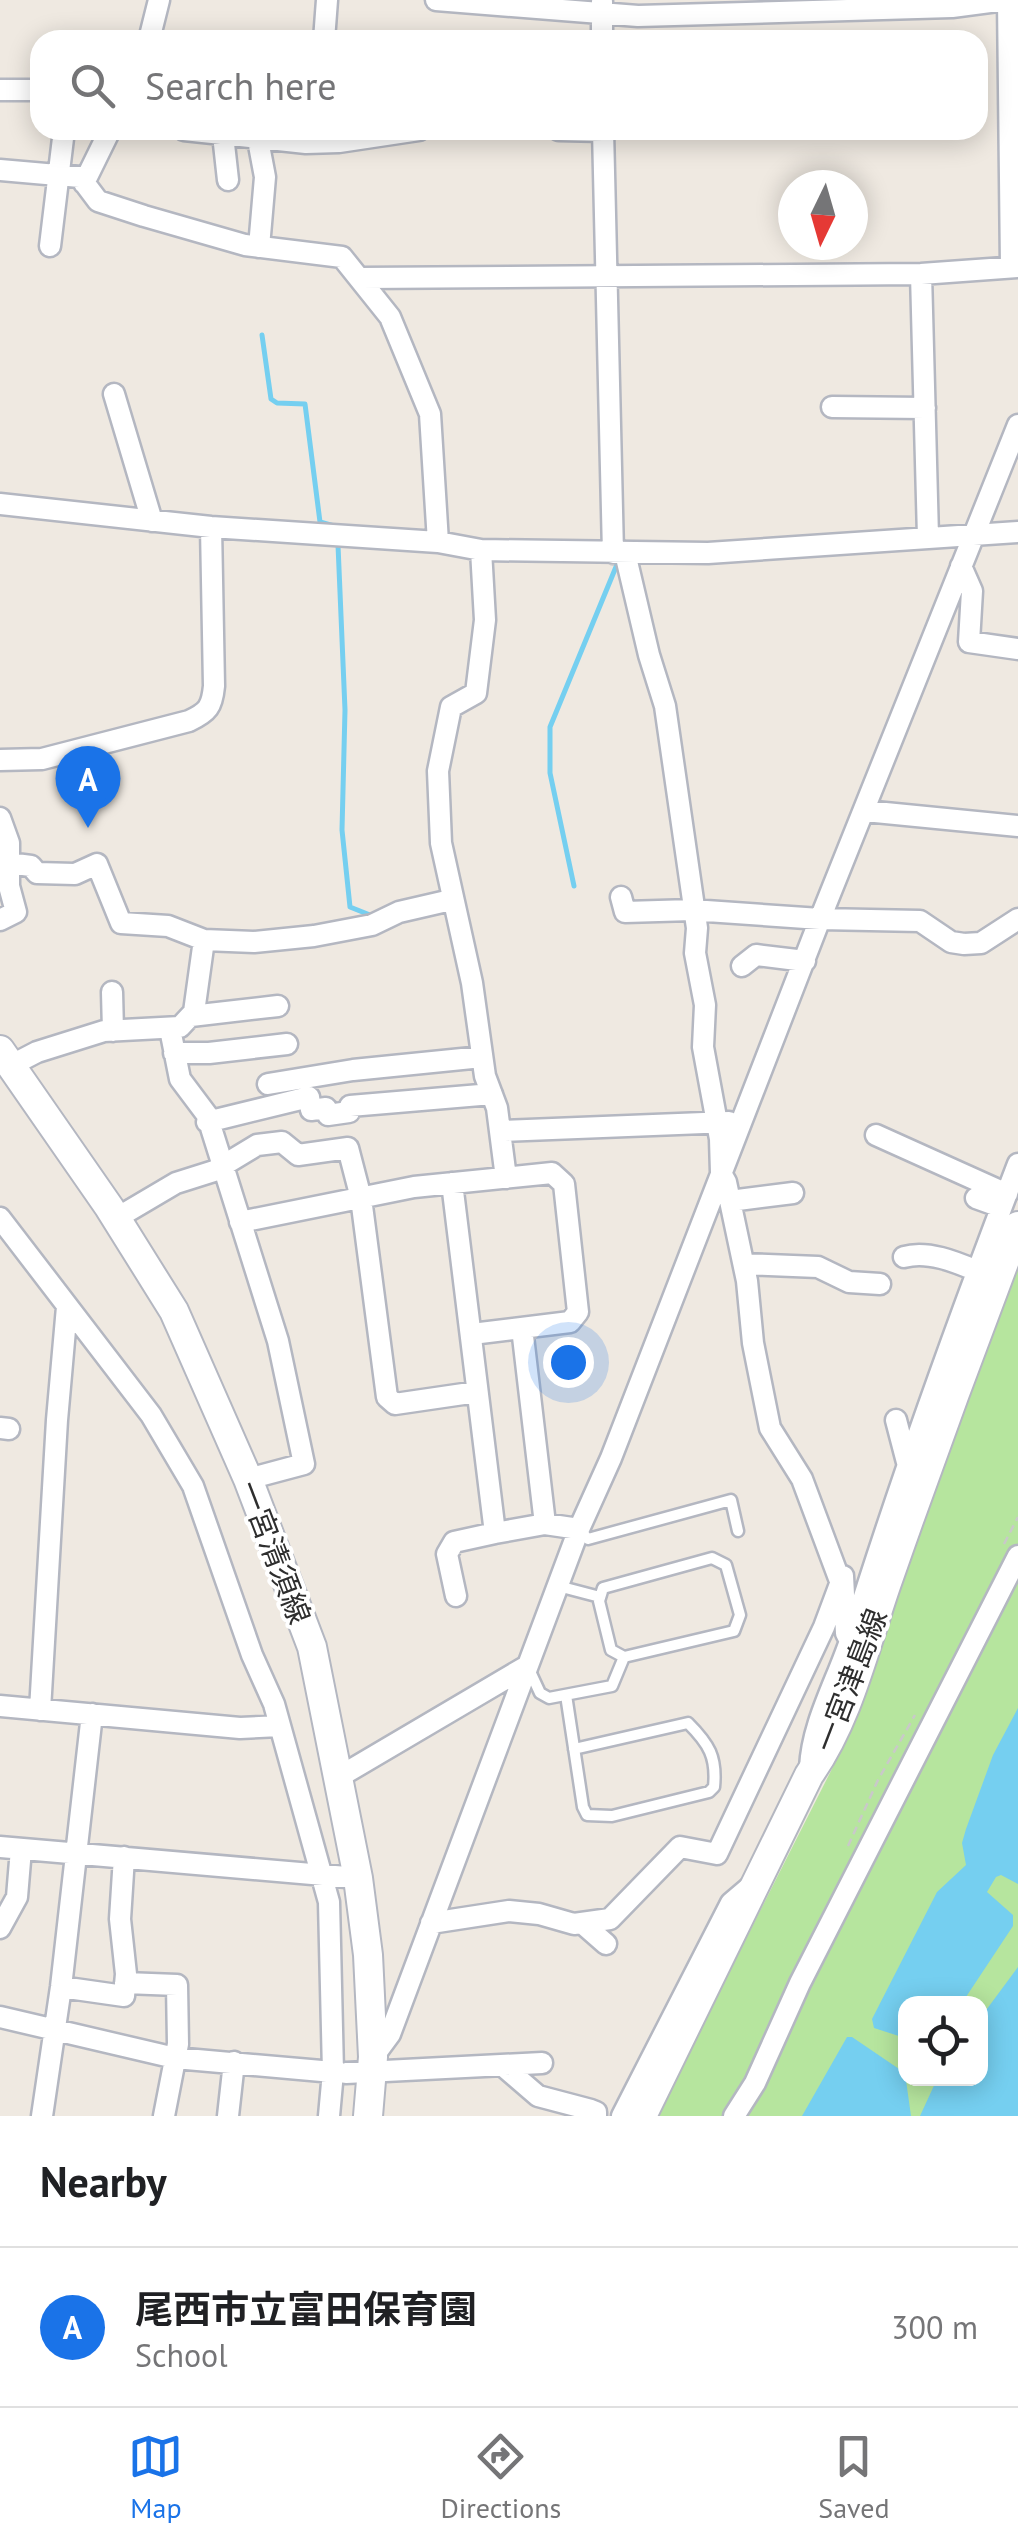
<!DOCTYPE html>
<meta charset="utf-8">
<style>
:root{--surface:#fff;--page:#f6f6f6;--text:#202124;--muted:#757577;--line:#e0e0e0;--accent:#1a73e8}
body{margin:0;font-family:"PT Sans","Noto Sans JP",sans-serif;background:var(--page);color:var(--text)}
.controls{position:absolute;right:30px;bottom:30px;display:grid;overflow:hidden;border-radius:20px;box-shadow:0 5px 25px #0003}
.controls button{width:90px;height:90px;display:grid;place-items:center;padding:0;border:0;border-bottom:2px solid var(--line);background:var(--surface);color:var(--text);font:50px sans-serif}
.compass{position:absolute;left:778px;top:170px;width:90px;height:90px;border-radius:50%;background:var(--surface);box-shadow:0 5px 25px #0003;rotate:185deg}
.you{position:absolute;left:568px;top:1362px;width:35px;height:35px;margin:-25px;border:8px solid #fff;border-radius:50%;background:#1a73e8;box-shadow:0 0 0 15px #1a73e833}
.badge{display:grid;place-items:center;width:65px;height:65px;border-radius:50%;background:var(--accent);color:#fff;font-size:32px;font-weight:700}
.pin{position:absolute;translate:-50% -82px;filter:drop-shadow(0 2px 5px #0008)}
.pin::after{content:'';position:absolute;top:52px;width:35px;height:30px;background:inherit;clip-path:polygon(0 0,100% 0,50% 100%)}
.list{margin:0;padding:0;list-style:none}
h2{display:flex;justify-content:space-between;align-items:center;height:130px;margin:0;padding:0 40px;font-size:42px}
h2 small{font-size:32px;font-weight:400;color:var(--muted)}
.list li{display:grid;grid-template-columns:65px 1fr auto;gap:30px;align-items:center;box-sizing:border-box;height:160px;padding:0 40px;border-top:2px solid var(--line)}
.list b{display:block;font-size:38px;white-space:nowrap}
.list p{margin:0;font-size:32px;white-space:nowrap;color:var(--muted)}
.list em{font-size:32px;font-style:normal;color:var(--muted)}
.icon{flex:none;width:55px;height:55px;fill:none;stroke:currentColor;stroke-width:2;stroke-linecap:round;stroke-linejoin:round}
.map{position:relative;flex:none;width:1018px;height:2116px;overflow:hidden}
.search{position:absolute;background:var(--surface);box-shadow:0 5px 25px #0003;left:30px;right:30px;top:30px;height:110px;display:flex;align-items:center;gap:25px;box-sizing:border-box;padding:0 35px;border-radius:30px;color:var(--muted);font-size:38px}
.sheet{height:290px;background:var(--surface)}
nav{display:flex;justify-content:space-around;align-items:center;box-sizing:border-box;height:140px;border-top:2px solid var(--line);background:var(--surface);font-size:28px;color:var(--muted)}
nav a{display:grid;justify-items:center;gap:5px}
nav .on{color:var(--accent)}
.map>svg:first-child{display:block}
.green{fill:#b6e59e}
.water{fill:#75cff0}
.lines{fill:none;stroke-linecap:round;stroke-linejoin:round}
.stream{stroke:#75cff0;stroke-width:5}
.lane-casing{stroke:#b4b7c1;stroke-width:15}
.street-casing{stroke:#b4b7c1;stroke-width:25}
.secondary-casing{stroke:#b4b7c1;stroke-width:32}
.path{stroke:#c9c9c9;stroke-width:2.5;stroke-dasharray:8 5;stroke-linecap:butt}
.lane{stroke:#fff;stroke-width:10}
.street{stroke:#fff;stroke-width:20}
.secondary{stroke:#fff;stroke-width:28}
.labels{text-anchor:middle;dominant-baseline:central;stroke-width:8;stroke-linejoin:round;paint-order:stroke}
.street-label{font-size:30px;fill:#2e2e2e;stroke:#fff}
</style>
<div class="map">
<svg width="1018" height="2116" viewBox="0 0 1018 2116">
<rect width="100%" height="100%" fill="#efe9e1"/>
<!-- green -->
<path class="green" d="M1018 1262V1735L977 1858 905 1976 906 2078 949 2079 933 2116H656L837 1759 865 1688 895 1590Z
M1018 1868V1977L981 2025 980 2004 952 2003 985 1899 979 1879Z"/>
<!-- water -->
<path class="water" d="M1018 1708V1884L1001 1875 996 1877 987 1892 1013 1915V1926L962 2003 906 2004 905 2038 874 2028 872 2019 937 1892 966 1865 962 1843 966 1829 993 1755Z
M1018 1967V2116H920L937 2079 980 2078 981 2017Z
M847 2037H852L905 2073 911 2116H802Z"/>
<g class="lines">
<!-- stream -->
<path class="stream" d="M262 335 271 399 277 403 305 404 320 522 334 526
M338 545 345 710 342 830 350 907 370 915
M574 886 550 773V727L618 562"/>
<defs>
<path id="lane" d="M579 1529 588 1539 731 1500 738 1531
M712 1558 726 1565 740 1615 734 1631 624 1657 611 1650 599 1601 603 1588Z
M558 1586 600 1597
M528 1667 540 1693 549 1698 612 1686 624 1657
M566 1695 583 1807 587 1815 612 1816 709 1792 714 1787C717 1757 709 1744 688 1723L574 1749"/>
<path id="street" d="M436 0 638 16 952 7 1005 0
M1008 0 1011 267
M602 2V40
M149 40 159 0
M324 40 327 0
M0 90H40
M184 130 306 143 339 142 419 130
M559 130 603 131
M603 130 613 553
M223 135 228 180
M258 140 265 177 259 247
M0 170 80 177 98 201 144 216 245 245 342 257 390 317 430 414 438 542
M84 183 110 130
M50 246 64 130
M921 274 928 537
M361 278 921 274 1018 267
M114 394 152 521
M832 407 925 408
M0 504 211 527 438 542 481 550 708 553 1018 532
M481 550 485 620 476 693 451 707 438 771 441 843 472 983 485 1076 497 1108 506 1178
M625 553 649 655 665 706 697 928 695 953 705 1005 703 1047 720 1139 721 1173 726 1182 747 1281 753 1343 770 1428 802 1479 840 1581
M961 566 972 591 969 642 1018 649
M0 760 42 759 189 721C208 712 212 707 214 686L211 527
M865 811 1018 826
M0 818 9 843V886L16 912 0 920
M8 863 31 866 37 873 75 874 97 864 121 923 168 926 204 940
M621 897 625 912 692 910 820 919 920 921 951 942 964 944 981 943 1018 919
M742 966 756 955 805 961
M112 992 113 1031
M191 1016 278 1006
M170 1029 180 1079 207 1115 278 1341 304 1464 248 1479
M174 1053H209L287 1044
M10 1066 37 1052 104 1031 180 1027 194 1012 204 940 254 942 314 936 372 925 399 912 451 900
M268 1084 353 1070 482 1057
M207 1122 309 1097 311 1110 326 1108 328 1115 349 1112 350 1106 492 1094
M500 1131 729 1122
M876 1135 1007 1194
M452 1183 495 1533 545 1524 579 1529
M976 1198 1001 1207
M730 1201 793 1193
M0 1218 151 1415 193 1486 252 1655 274 1704 329 1902 333 2072 329 2116
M115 1219 176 1183 214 1171 257 1145 282 1142 298 1155 348 1148 361 1198 387 1397 395 1404 477 1392
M240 1222 414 1187 552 1173 564 1184 578 1312 570 1322 472 1334
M904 1257C927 1250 956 1262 977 1271
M744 1264 818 1267 849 1282 880 1284
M522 1328 545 1524
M896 1420 908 1466
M0 1428 9 1429
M456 1596 447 1554 454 1542 495 1533
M0 1706 240 1728 280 1726
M40 1710 57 1420 67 1307
M810 1768C812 1723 837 1681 851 1638 901 1478 958 1320 1018 1164
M337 1778 527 1666
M0 1847 358 1878
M431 1923 509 1911 539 1914 574 1924 610 1919 680 1847 717 1854 824 1627 843 1576 846 1633 850 1641
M582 1923 606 1944
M0 1928 17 1897 21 1849
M125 1983 177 1985 178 2044 164 2116
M61 1987 124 1996 126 1974 120 1919 124 1857
M0 2017 175 2058 333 2072
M373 2057 390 2034 579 1529 611 1458 820 919 1018 425
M502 2065 538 2096 591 2110 596 2112V2116
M346 2073 542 2063
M42 2116 61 1987 92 1714
M228 2116 234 2062
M622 2116 731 1903 751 1886
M734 2116 755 2083 800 1983 1018 1556"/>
<path id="secondary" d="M0 1050 109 1207 174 1311 248 1479 312 1647 358 1878 368 1955 373 2057 368 2116
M642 2116 809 1775C850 1717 865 1644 889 1577 930 1460 973 1343 1018 1226"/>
</defs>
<!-- lane casing -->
<use href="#lane" class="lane-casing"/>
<!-- street casing -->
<use href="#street" class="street-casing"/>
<!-- secondary casing -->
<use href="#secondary" class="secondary-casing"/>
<!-- path -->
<path class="path" d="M1004 1544 1018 1517
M848 1846 878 1780 915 1715"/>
<!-- lane -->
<use href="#lane" class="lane"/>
<!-- street -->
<use href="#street" class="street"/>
<!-- secondary -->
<use href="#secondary" class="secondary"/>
</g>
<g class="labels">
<!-- street labels -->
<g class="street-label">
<text transform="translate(275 1552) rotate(69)">一宮清須線</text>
<text transform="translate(850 1680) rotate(-69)">一宮津島線</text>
</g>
</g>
</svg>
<div class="controls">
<button><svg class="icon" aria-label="locate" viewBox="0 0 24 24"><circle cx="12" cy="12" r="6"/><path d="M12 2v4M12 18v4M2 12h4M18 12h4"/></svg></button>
</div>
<svg class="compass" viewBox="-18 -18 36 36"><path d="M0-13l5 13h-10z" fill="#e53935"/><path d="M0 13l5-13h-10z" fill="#757577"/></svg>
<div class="you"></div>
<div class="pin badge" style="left:88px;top:828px">A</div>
<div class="search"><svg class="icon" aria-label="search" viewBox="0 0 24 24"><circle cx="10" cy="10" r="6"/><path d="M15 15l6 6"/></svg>Search here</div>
</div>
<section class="sheet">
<h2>Nearby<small></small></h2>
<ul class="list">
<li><span class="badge">A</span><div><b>尾西市立富田保育園</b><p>School</p></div><em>300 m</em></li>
</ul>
</section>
<nav>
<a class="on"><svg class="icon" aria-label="map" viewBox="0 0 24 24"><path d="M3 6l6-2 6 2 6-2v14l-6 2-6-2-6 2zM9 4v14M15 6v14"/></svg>Map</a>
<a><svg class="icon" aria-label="directions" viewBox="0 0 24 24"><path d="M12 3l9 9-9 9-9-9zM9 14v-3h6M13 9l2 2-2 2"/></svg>Directions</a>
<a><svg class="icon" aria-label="saved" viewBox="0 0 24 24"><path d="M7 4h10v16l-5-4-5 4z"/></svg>Saved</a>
</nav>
